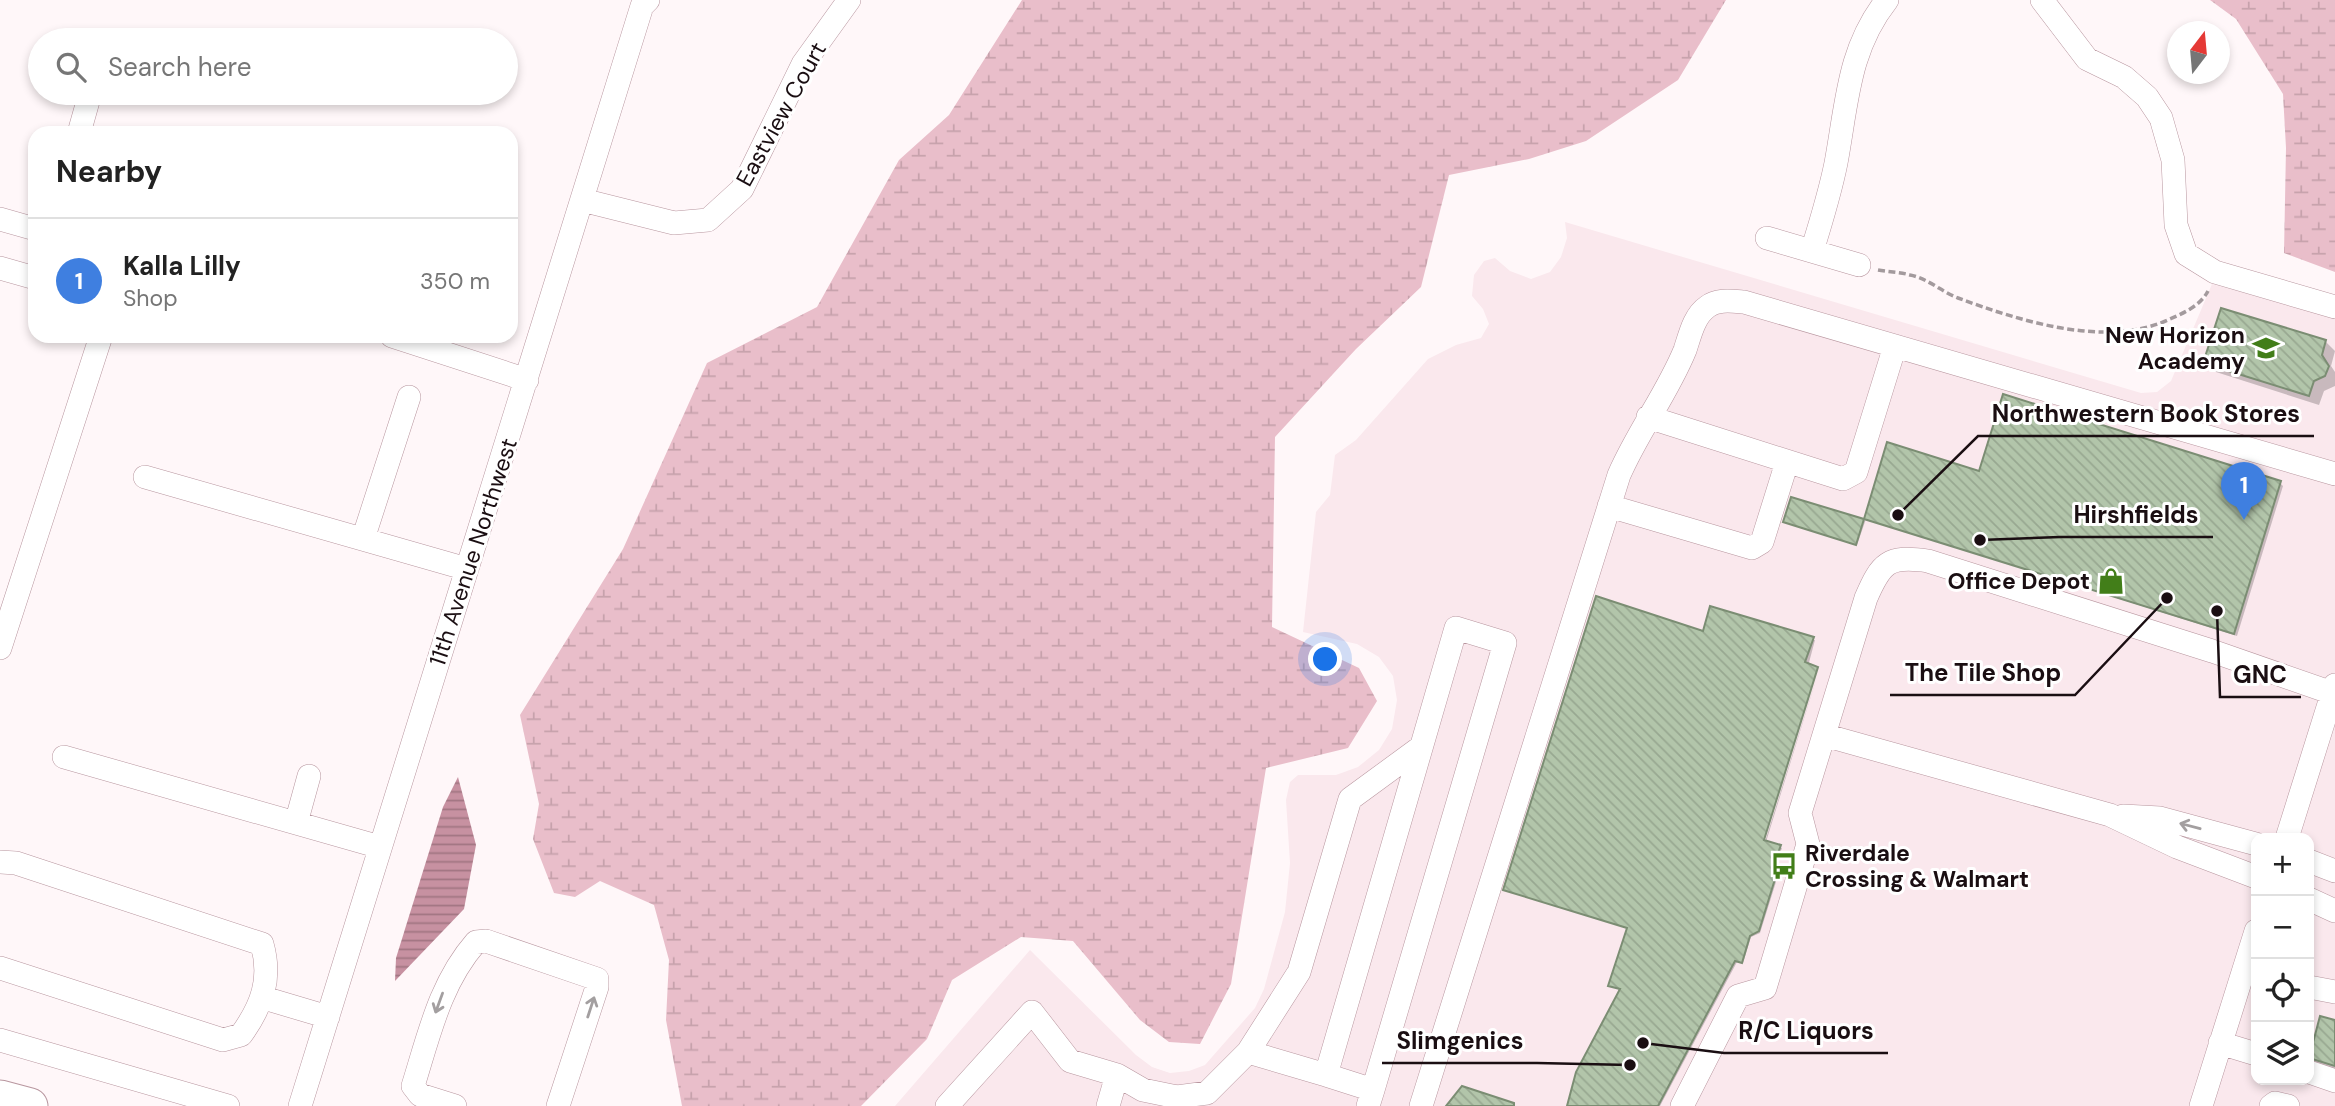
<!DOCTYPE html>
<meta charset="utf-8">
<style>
:root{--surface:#fff;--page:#f6f6f6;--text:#222;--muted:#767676;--line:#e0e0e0;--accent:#db2777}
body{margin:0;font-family:"DM Sans",sans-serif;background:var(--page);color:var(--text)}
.controls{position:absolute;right:21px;bottom:21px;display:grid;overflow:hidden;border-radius:14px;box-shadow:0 4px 10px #0003}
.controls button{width:63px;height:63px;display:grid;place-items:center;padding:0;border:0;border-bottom:2px solid var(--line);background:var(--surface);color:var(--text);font:35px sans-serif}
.compass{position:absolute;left:2167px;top:21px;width:63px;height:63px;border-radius:50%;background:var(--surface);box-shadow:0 4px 10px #0003;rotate:16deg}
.you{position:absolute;left:1326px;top:660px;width:24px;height:24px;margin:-18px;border:5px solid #fff;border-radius:50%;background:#1a73e8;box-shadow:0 0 0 10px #1a73e833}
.badge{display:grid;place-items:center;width:46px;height:46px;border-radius:50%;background:var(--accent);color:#fff;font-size:23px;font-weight:700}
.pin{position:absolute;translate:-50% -58px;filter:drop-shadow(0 2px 4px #0008)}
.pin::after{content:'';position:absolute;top:37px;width:24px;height:21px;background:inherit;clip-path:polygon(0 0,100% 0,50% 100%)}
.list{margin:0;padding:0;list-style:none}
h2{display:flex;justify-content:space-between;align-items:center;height:91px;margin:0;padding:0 28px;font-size:30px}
h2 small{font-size:23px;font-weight:400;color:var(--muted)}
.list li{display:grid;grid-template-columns:46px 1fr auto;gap:21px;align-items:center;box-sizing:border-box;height:126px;padding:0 28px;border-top:2px solid var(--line)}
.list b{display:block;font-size:26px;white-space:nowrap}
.list p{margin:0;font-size:23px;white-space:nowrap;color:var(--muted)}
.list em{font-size:23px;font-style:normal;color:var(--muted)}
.icon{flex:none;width:38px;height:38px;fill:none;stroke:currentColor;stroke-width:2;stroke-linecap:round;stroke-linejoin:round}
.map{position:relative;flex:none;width:2335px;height:1106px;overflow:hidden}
.search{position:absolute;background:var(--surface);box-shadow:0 4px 10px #0003;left:28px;top:28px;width:490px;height:77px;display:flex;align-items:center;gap:18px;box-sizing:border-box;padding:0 24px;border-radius:38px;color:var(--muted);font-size:26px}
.panel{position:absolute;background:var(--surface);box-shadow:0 4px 10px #0003;left:28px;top:126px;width:490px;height:217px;border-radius:21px}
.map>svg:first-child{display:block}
.built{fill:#fae8ed;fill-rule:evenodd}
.wetland{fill:url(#wetland-marsh)}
.water{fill:url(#water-rules)}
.shadow{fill:#0003}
.building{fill:url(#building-back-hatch);stroke:#7b8d73;stroke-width:2}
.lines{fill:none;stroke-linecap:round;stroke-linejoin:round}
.minor-casing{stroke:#b8969f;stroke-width:24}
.highway-casing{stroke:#b8969f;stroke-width:37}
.path{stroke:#a39a9d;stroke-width:3.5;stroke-dasharray:7 3.5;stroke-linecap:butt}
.minor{stroke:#fff;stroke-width:23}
.highway{stroke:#fff;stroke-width:35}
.oneway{stroke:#a39fa0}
.labels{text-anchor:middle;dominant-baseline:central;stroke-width:6;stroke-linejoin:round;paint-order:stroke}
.street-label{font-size:23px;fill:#1a0e12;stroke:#fff}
.poi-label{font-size:23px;font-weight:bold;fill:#1a0e12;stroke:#fff;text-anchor:end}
.leader{fill:none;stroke:#1a0e12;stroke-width:2.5}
.callout-dot{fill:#1a0e12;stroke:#fff;stroke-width:2.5}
.callout-label{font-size:24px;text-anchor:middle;font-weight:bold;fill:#1a0e12;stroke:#fff;stroke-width:6;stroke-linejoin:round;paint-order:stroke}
</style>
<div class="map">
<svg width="2335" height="1106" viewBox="0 0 2335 1106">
<defs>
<pattern id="wetland-marsh" width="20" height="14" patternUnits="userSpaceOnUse" patternTransform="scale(1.75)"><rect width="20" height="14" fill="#e9beca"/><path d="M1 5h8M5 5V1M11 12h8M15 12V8" fill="none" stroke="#c7a2ac"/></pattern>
<pattern id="water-rules" width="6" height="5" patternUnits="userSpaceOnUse" patternTransform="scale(1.75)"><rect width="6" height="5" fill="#c791a1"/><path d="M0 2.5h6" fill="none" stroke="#a17582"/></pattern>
<pattern id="building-back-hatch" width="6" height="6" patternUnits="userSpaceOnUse" patternTransform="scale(1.75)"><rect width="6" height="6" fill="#b2c5aa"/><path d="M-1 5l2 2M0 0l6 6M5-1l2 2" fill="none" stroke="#98a891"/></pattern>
</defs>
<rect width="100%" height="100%" fill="#fff7f9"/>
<!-- built -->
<path class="built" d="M1565 222 2141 393 2157 392 2171 381 2212 284 2335 318V1106H895L1030 950 1136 1055 1152 1067 1170 1073 1189 1071 1205 1065 1255 1008 1264 989 1285 912 1290 863 1286 800 1290 782 1298 775H1336L1358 767 1379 750 1392 729 1397 700 1393 676 1379 657 1357 644 1303 632 1316 512 1330 495 1335 455 1356 440 1428 359 1456 345 1481 338 1489 324 1483 309 1472 296 1474 275 1484 261 1495 258 1510 271 1531 279 1550 272 1561 257 1567 238ZM2256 838H2309V1080H2256Z"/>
<!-- wetland -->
<path class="wetland" d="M1022 0H1726L1678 80 1586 141 1529 159 1449 175 1421 287 1356 349 1275 437 1272 627 1359 668 1377 701 1348 748 1266 768 1231 984 1200 1044 1169 1042 1140 1020 1073 941 1021 937 952 980 927 1039 861 1106H682L666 1020 669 960 654 905 600 881 575 897 554 893 533 839 539 804 520 715 623 549 707 363 817 307 899 160 949 115Z
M2210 0H2335V272L2284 253 2286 148 2283 94 2236 19Z"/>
<!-- water -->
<path class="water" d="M458 777 476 845 464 909 395 981 396 958 443 807Z"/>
<!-- shadow -->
<path class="shadow" d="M2222 310 2326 342 2335 351 2331 366 2335 372V386L2324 391 2319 405 2216 372 2205 362Z
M1888 444 1980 473 2280 483 2283 486 2237 636 1866 519 1857 545 1785 521 1792 499 1865 521Z
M1704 633 1815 640 1760 847 1763 848 1819 670 1766 842 1782 848 1773 873 1776 882 1760 933 1751 937 1743 963 1737 962 1660 1106H1569L1622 990 1610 985 1628 928Z
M2335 1022V1071L2317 1065 2310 1058Z"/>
<!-- building -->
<path class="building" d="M2221 308 2326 340 2322 355 2329 366 2325 376 2314 381 2309 396 2203 363Z
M2003 394 2281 481 2234 634 1864 519 1887 442 1979 471Z
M1791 497 1864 519 1856 545 1783 522Z
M1596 596 1703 631 1710 606 1814 637 1805 662 1818 667 1764 840 1781 845 1772 870 1775 879 1759 931 1750 936 1742 963 1735 961 1658 1106H1567L1576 1072 1620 989 1608 986 1627 928 1503 890Z
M2320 1016 2335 1020V1066L2309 1058Z
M1462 1086 1514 1103V1106H1446Z"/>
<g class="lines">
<defs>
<path id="minor" d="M2042 0 2087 59 2124 77 2147 97 2161 118 2173 160 2176 225 2186 254 2215 272 2335 307
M79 133 90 94
M582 200 674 223 708 220 742 189 803 64 849 0
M0 219 35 229
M1767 238 1859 265
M1812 251C1821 222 1830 193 1836 163 1847 104 1848 49 1887 0
M0 268 35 278
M392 336 527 380
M1648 417 1843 479 1856 472 1895 346
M145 477 467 569
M1609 506 1752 548 1762 542 1787 462
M363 539 409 397
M0 648 101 336
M1824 735 2110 815 2177 847 2256 877
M64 757 380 847
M2123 816 2160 818 2256 844
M296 823 309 776
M2287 838 2335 685
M2309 861 2335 871
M0 862 16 863 262 944C272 979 262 1006 241 1035L223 1040 0 968
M2309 899 2335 911
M2309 987 2335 992
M264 998 328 1017
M0 1040 228 1106
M2220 1043 2256 1054
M2309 1072 2335 1081
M1326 1075 1248 1052 1299 972 1350 799 1421 747
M300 1106 642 6 648 0
M455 1106 420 1095 413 1086C429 1035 440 983 476 942L486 941 597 979V987L558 1106
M947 1106 1032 1012 1070 1061 1117 1075 1143 1090 1177 1097 1207 1093 1248 1052
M1108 1106 1117 1075
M1368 1106 1373 1090 1505 643 1456 628 1326 1075 1373 1090
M1421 1106 1619 475C1638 431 1667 394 1685 350 1690 335 1694 316 1707 307 1717 299 1731 301 1744 302L2335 474
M1682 1106 1738 996 1765 988 1808 844 1800 813 1866 598C1881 563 1888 555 1928 561L2212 651 2335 694
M2201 1106 2256 931
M2271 1106 2275 1103 2288 1106"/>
<path id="highway" d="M0 1098 30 1106"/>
</defs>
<!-- minor casing -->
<use href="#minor" class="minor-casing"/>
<!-- highway casing -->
<use href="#highway" class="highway-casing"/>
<!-- path -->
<path class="path" d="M1878 270C1889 272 1900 272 1910 275 1927 278 1942 292 1958 298 2020 321 2107 349 2170 319 2184 313 2201 305 2208 291"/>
<!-- minor -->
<use href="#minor" class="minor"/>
<!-- highway -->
<use href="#highway" class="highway"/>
</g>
<!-- one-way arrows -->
<defs><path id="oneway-shaft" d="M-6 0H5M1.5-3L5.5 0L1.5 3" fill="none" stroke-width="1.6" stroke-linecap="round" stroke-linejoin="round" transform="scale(1.75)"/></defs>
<g class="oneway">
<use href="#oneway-shaft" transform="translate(2190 826) rotate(-165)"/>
<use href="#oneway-shaft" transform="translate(439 1003) rotate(110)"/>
<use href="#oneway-shaft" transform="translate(591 1007) rotate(-72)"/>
</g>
<!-- icons -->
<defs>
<symbol id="school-bare" viewBox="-9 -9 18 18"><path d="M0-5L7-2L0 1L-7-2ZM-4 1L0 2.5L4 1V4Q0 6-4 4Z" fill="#427e19" stroke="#fff" stroke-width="2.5" paint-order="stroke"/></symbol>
<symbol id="shop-bare" viewBox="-9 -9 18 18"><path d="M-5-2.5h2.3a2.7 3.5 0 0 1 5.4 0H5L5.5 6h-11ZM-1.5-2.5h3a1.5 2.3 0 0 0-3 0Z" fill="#427e19" stroke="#fff" stroke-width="2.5" paint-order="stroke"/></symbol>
<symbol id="bus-bare" viewBox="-9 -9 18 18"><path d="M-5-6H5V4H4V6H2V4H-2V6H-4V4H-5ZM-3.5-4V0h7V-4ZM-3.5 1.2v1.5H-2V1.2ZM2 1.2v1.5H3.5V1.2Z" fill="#427e19" stroke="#fff" stroke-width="2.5" paint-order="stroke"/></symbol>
</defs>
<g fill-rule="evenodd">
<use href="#school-bare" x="2247" y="329" width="38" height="38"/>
<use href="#shop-bare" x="2092" y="562" width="38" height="38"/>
<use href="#bus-bare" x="1765" y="847" width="38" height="38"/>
</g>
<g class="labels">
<!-- street labels -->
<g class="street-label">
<text transform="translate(781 114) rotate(-61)">Eastview Court</text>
<text transform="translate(473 552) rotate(-72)">11th Avenue Northwest</text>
</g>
<!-- poi labels -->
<g class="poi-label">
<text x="2245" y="335">New Horizon<tspan x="2245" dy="26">Academy</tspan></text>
<text x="2090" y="581">Office Depot</text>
<text x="1805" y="853" text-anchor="start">Riverdale<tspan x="1805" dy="26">Crossing &amp; Walmart</tspan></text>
</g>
</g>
<!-- callouts -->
<path class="leader" d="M1898 515L1978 436H2314M1980 540L2060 537H2213M2167 598L2075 695H1890M2217 611L2220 697H2301M1643 1043L1724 1053H1888M1630 1065L1537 1063H1382"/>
<g class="callout-dot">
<circle cx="1898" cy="515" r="7"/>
<circle cx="1980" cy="540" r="7"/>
<circle cx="2167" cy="598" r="7"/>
<circle cx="2217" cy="611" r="7"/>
<circle cx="1643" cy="1043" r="7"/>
<circle cx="1630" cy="1065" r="7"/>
</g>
<g class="callout-label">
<text x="2146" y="422">Northwestern Book Stores</text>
<text x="2136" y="523">Hirshfields</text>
<text x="1983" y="681">The Tile Shop</text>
<text x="2260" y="683">GNC</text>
<text x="1806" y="1039">R/C Liquors</text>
<text x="1460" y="1049">Slimgenics</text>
</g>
</svg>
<div class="controls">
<button>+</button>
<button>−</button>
<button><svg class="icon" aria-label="locate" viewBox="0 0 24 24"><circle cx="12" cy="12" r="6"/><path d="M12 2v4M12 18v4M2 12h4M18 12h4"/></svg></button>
<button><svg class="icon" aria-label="layers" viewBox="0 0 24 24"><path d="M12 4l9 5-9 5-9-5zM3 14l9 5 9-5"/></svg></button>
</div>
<svg class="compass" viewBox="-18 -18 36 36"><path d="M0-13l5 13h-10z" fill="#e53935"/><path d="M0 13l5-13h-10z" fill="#767676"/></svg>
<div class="you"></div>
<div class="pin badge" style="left:2244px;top:520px;background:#3f7fe0">1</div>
<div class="search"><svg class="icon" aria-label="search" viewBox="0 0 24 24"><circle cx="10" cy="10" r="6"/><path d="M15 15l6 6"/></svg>Search here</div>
<section class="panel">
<h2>Nearby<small></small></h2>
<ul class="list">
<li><span class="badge" style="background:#3f7fe0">1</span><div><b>Kalla Lilly</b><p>Shop</p></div><em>350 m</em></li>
</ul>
</section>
</div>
